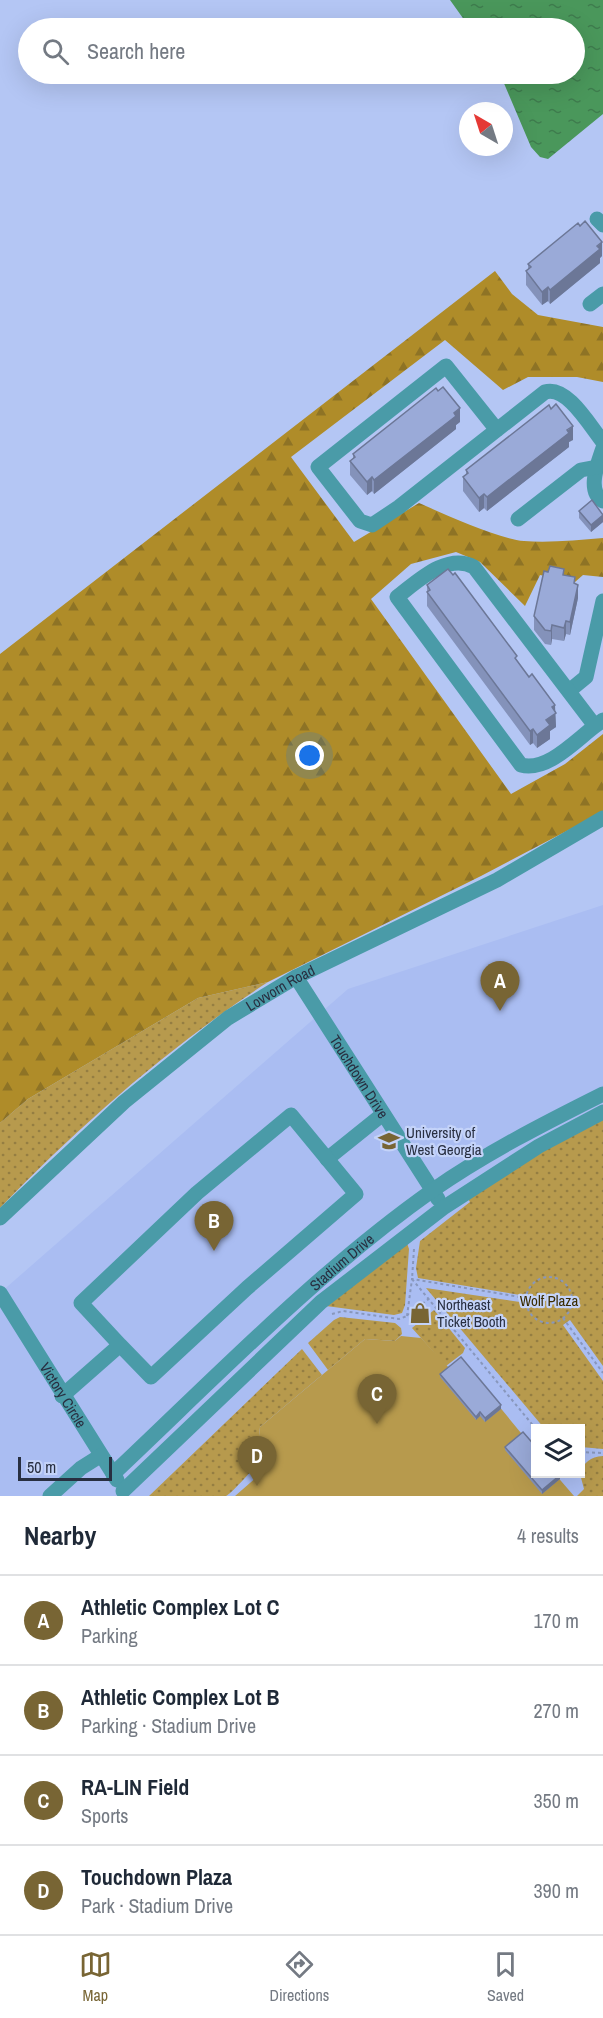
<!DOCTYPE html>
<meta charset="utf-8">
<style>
:root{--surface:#fff;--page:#f2f2f3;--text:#1f2937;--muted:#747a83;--line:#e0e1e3;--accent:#786534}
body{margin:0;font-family:"Archivo Narrow",sans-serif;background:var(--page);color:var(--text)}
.controls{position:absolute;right:18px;bottom:18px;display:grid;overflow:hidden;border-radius:0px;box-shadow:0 6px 24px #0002}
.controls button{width:54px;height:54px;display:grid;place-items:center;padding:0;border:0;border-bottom:2px solid var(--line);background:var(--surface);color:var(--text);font:30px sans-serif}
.compass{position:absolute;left:459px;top:102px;width:54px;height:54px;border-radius:50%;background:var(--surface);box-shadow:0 6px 24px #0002;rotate:321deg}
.scale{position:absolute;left:18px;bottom:15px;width:94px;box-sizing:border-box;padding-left:6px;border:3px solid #282f41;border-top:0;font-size:16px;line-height:21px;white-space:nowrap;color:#282f41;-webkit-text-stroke:4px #c4d3f9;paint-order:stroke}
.you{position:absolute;left:310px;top:756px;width:21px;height:21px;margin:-15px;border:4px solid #fff;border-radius:50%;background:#1a73e8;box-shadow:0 0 0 9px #1a73e833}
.badge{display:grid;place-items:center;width:39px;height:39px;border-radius:50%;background:var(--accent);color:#fff;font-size:20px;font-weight:700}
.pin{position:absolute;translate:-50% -50px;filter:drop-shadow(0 2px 3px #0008)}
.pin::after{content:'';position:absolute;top:32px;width:21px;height:18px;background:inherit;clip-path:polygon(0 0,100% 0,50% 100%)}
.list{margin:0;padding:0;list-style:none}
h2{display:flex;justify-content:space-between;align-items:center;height:78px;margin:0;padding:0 24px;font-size:26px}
h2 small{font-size:20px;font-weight:400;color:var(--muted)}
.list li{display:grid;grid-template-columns:39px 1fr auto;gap:18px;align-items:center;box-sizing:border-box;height:90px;padding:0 24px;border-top:2px solid var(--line)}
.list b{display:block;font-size:22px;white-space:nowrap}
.list p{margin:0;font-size:20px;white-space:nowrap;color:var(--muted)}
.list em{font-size:20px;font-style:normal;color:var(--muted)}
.icon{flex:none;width:33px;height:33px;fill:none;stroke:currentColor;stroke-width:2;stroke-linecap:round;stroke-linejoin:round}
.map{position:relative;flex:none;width:603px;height:1496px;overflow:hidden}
.search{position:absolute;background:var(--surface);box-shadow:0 6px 24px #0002;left:18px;right:18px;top:18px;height:66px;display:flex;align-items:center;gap:15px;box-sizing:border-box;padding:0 21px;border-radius:33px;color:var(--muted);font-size:22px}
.sheet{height:438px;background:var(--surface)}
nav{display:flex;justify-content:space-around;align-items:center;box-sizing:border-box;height:84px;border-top:2px solid var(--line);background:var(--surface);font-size:16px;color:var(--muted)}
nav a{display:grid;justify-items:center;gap:3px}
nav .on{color:var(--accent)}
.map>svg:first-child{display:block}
.built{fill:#aabdf2;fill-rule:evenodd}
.grass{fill:url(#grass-dots)}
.forest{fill:url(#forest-firs)}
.pitch{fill:#b79a4d}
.water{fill:url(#water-ripples)}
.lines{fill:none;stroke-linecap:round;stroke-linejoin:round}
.path{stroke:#8897bc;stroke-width:2;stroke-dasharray:3 3;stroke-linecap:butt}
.minor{stroke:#4a9ba8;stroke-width:15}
.wall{fill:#8492ba}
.shaded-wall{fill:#6c7797}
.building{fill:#9aaad8;stroke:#6c7797;stroke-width:1.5}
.labels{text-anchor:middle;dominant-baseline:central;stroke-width:4.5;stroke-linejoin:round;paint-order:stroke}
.street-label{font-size:15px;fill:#282f41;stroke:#c4d3f9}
.poi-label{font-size:15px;fill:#282f41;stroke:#c4d3f9;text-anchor:start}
.park-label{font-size:15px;fill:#3a2c01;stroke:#c4d3f9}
</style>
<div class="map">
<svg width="603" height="1496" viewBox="0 0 603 1496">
<defs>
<pattern id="grass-dots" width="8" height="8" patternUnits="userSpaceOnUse" patternTransform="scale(1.5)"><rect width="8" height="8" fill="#b79a4d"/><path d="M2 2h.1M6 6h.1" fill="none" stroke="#957e42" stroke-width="1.8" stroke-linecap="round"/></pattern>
<pattern id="forest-firs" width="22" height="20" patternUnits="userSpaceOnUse" patternTransform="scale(1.5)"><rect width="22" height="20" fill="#af8c29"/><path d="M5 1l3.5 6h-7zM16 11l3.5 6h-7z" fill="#8e7325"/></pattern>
<pattern id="water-ripples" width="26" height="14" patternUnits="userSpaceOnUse" patternTransform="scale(1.5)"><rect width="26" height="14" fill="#4a975b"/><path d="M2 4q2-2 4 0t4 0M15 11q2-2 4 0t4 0" fill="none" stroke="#3e7c4d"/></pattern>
</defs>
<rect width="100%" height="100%" fill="#b4c6f4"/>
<!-- built -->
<path class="built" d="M603 905V1496H0V1293L348 989ZM536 1428H580V1474H536Z"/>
<!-- grass -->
<path class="grass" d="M268 982C170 1046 81 1124 0 1208V1123L28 1099 198 998Z
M603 1114V1366L570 1320 563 1325 603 1381V1449L581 1447 580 1428H544L426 1288 520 1302V1295L418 1278 416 1268 420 1241 470 1202 466 1196Z
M407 1243 409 1249 405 1305 402 1313 394 1315 326 1306Z
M434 1310 465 1348 463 1353 446 1366 412 1328Z
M340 1317 395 1323 401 1328 402 1334 395 1341 365 1339 328 1370 308 1343 334 1320Z
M302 1349 322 1375 260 1427 256 1466C251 1471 231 1494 226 1496 216 1496 163 1496 149 1496Z
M603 1456V1496H577L584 1489 580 1474C584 1462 590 1457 603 1456Z"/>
<!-- forest -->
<path class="forest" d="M495 271 512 294 538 315 603 327V382L577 377H528L503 390 445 340 291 457 354 542 419 503C446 515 496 538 524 541 550 543 577 540 603 538V577L583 575 575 582 540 575 525 606 480 562 456 552 411 564 371 599 511 794 565 764 603 734V812L481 876 268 982 198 998 28 1099 0 1123V654Z"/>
<!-- pitch -->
<path class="pitch" d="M401 1336 421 1338 450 1369 461 1360 535 1450 536 1474H555L574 1496H235L258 1476 253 1469 257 1452 246 1448V1438L259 1436 260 1427 365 1339 395 1341Z"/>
<!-- water -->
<path class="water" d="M450 0H603V114L548 159 540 157 531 147 500 74H574V28H470Z"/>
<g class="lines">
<!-- path -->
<path class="path" d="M414 1249 412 1279 536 1429
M526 1300a23 23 0 1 1 46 0a23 23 0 1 1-46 0Z
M332 1314 343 1311 399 1319 407 1316 430 1298
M407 1316 412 1279 526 1298
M563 1318 603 1373
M580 1452 603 1453"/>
<!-- minor -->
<g class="minor">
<path d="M597 219 603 225"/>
<path d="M590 304 603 294"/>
<path d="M497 430 446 366 318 467 360 521 372 525 399 507 545 392C567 385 590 426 603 442"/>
<path d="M603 448C598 463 586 491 603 501"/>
<path d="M518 519 581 470 597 467"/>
<path d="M569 691 586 677 603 601"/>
<path d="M595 726 474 567C447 552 417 582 397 597L521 765C547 772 575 741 595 726L603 720"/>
<path id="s1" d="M296 977 438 1199"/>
<path d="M327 1159 383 1114"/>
<path id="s2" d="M0 1218 124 1102 228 1018 296 977 497 880 603 818"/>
<path id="s3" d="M0 1293 117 1480"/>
<path d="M62 1396 120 1345 81 1303 197 1193 291 1115 356 1194 247 1288 151 1377 120 1345"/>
<path id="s4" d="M113 1474C216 1377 317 1272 433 1190 486 1153 545 1123 603 1094"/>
<path d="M123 1491 321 1302 443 1208 539 1146 603 1112"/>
<path d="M50 1496 81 1468 100 1456"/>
</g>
</g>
<!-- wall -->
<path class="wall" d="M602 256 600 258V263L550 304 548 301 542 305 526 285V271L528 270V264Z
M460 422 456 425V429L374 494 372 491 367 495 350 475V461L353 459V454Z
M573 440 569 442V447L487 511 484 508 479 512 463 491V477L466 475V470Z
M579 511 603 514V522L591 532 579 518Z
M564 575 575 584 578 598 570 635 566 634 564 641 552 639 551 645 545 644 534 630V616Z
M427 585 517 661 555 711 556 727 550 731V739L537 748 533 743 530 745 427 606Z
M440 1374 501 1409 485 1422 480 1416 476 1420 440 1377Z
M505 1447 560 1479 542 1494 505 1450Z"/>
<!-- shaded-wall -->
<path class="shaded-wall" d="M602 242V256L600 258V263L550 304V290Z
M548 287V301L542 305V292Z
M460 408V422L456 425V429L374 494V480Z
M573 426V440L569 442V447L487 511V497Z
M372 477V491L367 495V482Z
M484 494V508L479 512V498Z
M603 515V522L591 532V525Z
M578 585V598L570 635V622Z
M566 621V634L564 641V628Z
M552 625V639L551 645V631Z
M555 705 556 727 550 731V739L537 748V735L546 720 552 707Z
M533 729V743L530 745V731Z
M501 1405V1409L485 1422V1418Z
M480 1412V1416L476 1420V1417Z
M560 1475V1479L542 1494V1490Z"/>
<!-- building -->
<path class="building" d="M585 221 602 242 597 246 600 249 550 290 548 287 542 292 526 271 531 267 528 264 578 223 580 226Z
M443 387 460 408 454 413 456 416 374 480 372 477 367 482 350 461 355 457 353 454 436 388 438 391Z
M556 404 573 426 567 430 569 433 487 497 484 494 479 498 463 477 468 473 466 470 549 405 551 409Z
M592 500 603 515 591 525 579 511Z
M550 566 564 569 563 575 575 577 574 583 578 585 570 622 566 621 564 628 552 625 551 631 545 630 534 616 544 571 548 572Z
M448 569 453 575 455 573 517 656 515 658 529 677 532 674 555 705 552 707 556 713 546 720 550 725 537 735 533 729 530 731 427 592 430 590 427 585Z
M461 1357 501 1405 485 1418 480 1412 476 1417 440 1374Z
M523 1432 536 1447V1473H558L560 1475 542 1490 505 1447Z"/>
<!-- icons -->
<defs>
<symbol id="university-bare" viewBox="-9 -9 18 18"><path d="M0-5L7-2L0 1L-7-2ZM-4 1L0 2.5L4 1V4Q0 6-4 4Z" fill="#786534" stroke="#c4d3f9" stroke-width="2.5" paint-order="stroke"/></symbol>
<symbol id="shop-bare" viewBox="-9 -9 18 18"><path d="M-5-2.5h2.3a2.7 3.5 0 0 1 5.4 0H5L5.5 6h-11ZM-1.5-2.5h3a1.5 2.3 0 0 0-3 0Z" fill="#786534" stroke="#c4d3f9" stroke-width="2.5" paint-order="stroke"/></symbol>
</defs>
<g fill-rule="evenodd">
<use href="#university-bare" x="374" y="1126" width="30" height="30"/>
<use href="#shop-bare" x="405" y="1298" width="30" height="30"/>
</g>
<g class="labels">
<!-- street labels -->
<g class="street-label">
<text stroke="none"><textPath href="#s2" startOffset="364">Lovvorn Road</textPath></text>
<text stroke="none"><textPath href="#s1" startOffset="118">Touchdown Drive</textPath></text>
<text stroke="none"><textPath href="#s4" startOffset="312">Stadium Drive</textPath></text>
<text stroke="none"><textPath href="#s3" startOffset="120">Victory Circle</textPath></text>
</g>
<!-- poi labels -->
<g class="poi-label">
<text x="406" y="1132">University of<tspan x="406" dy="17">West Georgia</tspan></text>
<text x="437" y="1304">Northeast<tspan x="437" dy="17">Ticket Booth</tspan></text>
</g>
<!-- park labels -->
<g class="park-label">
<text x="549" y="1300">Wolf Plaza</text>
</g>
</g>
</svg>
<div class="controls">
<button><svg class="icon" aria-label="layers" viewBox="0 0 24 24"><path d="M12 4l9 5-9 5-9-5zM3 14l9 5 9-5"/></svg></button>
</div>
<svg class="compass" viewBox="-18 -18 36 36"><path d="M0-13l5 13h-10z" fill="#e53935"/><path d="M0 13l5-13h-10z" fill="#747a83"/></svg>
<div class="scale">50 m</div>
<div class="you"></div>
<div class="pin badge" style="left:500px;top:1011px">A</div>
<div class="pin badge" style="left:214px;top:1251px">B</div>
<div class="pin badge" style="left:377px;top:1424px">C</div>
<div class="pin badge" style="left:257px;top:1486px">D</div>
<div class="search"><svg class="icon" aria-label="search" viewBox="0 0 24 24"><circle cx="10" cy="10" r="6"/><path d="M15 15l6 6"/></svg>Search here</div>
</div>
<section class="sheet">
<h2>Nearby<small>4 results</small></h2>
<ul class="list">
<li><span class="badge">A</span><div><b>Athletic Complex Lot C</b><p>Parking</p></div><em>170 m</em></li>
<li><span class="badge">B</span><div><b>Athletic Complex Lot B</b><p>Parking · Stadium Drive</p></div><em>270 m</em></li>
<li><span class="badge">C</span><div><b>RA-LIN Field</b><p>Sports</p></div><em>350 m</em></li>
<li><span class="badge">D</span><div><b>Touchdown Plaza</b><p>Park · Stadium Drive</p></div><em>390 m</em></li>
</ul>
</section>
<nav>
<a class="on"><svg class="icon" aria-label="map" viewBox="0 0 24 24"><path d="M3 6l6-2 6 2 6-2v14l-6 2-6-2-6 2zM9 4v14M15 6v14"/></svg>Map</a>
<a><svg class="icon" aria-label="directions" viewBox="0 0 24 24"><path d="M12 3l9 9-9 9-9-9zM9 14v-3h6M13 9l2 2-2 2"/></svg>Directions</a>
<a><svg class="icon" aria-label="saved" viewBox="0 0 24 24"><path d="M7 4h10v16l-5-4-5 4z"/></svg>Saved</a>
</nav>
